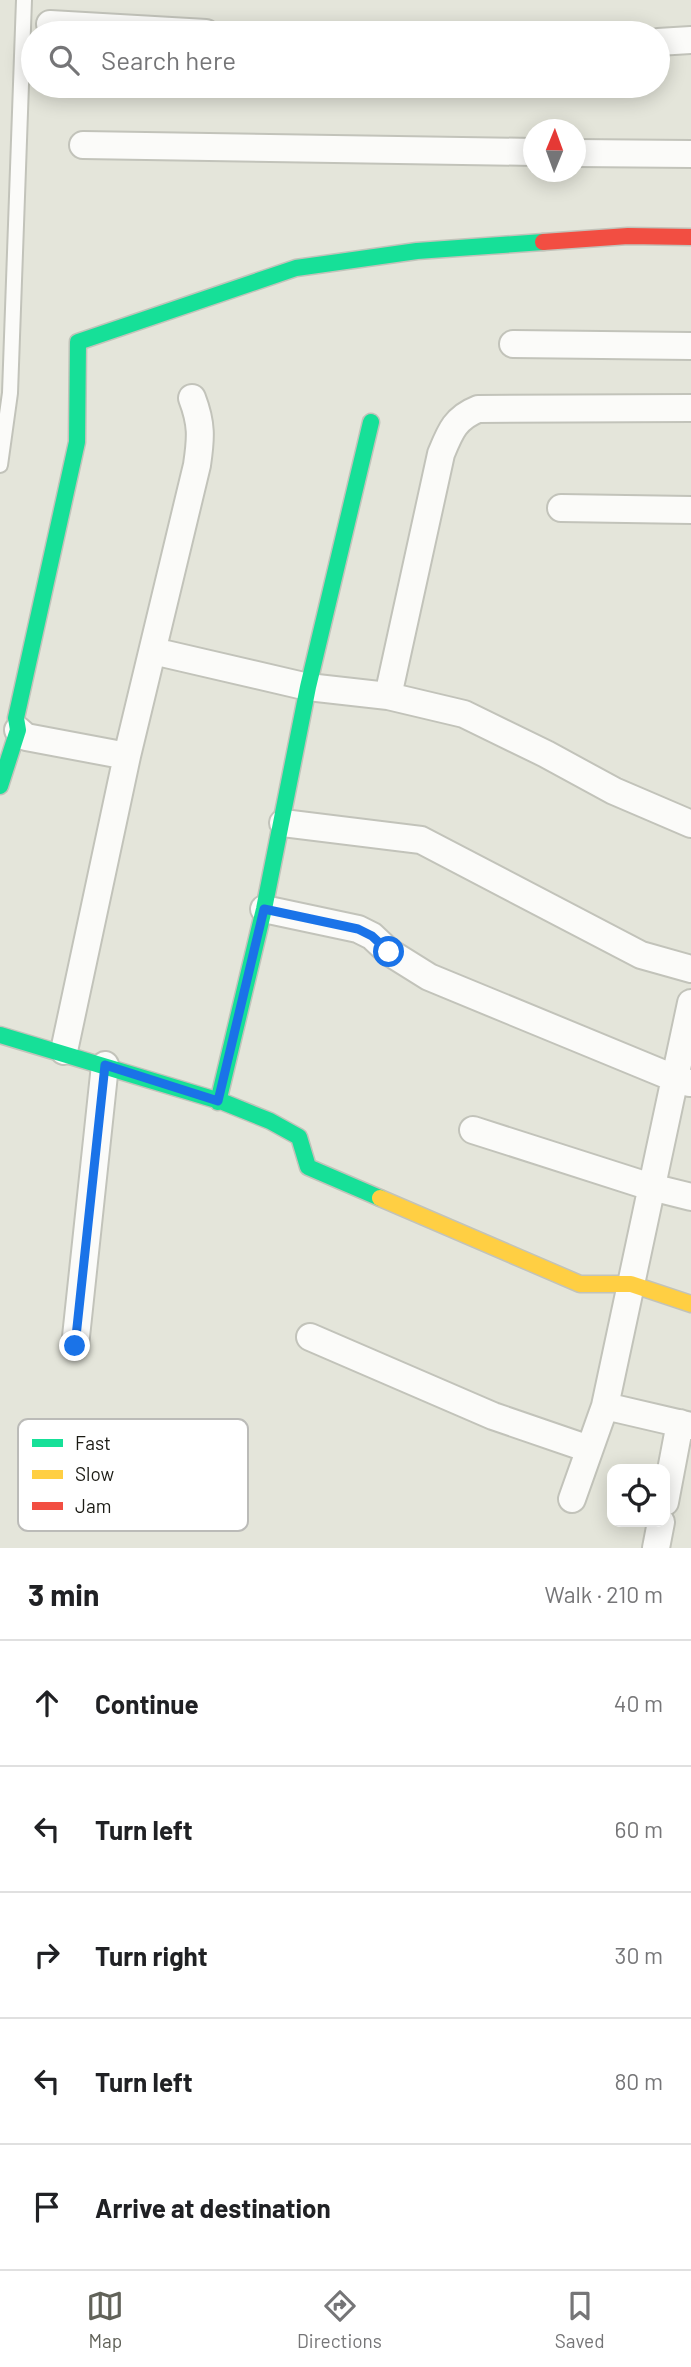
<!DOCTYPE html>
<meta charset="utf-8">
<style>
:root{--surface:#fff;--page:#f6f6f6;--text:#202124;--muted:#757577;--line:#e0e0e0;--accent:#616259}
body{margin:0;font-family:Barlow,sans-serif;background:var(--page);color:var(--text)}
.controls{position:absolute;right:21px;bottom:21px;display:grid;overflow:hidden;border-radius:14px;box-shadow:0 4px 18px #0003}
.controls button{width:63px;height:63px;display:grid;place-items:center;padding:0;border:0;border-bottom:2px solid var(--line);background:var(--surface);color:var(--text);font:35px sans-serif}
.compass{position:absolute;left:523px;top:119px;width:63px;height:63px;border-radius:50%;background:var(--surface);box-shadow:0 4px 18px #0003;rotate:1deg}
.stop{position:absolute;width:21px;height:21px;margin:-16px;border:5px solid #1a73e8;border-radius:50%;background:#fff}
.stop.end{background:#1a73e8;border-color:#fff;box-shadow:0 2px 7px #0008}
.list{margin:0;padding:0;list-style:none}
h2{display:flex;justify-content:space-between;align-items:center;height:91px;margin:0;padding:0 28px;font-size:30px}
h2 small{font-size:23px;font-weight:400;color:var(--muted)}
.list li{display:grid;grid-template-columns:46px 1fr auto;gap:21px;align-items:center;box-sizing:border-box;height:126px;padding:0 28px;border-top:2px solid var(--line)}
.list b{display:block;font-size:26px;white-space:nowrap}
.list em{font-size:23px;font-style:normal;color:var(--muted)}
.icon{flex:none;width:38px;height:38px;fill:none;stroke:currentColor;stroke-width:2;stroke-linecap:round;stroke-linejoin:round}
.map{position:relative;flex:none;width:691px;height:1548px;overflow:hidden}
.search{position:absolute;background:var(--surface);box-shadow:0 4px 18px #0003;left:21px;right:21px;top:21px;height:77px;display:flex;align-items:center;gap:18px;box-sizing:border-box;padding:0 24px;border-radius:38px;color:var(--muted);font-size:26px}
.sheet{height:721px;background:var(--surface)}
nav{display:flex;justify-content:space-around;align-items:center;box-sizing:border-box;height:98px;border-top:2px solid var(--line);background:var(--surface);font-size:19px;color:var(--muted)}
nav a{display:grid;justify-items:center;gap:4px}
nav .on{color:var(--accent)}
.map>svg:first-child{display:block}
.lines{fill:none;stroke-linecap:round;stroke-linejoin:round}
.lane-casing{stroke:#c2c3ba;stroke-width:18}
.street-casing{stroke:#c2c3ba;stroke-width:30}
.fast-casing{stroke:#c2c3ba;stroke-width:19}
.slow-casing{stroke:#c2c3ba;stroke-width:19}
.jam-casing{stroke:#c2c3ba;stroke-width:19}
.lane{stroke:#fbfbf9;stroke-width:14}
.street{stroke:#fbfbf9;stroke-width:26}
.fast{stroke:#16e098;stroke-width:16}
.slow{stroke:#ffcf43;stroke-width:16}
.jam{stroke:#f24e42;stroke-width:16}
.route{stroke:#1a73e8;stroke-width:9}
.key{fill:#fff;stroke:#bbbbb8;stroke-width:2}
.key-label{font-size:19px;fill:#1b1b14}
</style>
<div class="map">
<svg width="691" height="1548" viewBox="0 0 691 1548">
<rect width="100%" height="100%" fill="#e4e5da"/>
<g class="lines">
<defs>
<path id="lane" d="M0 465 10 393 24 0"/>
<path id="street" d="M50 24 206 33
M658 42 691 40
M83 145 534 152
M576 153 691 154
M513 344 691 346
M561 508 691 510
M153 651 308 687 388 696 464 714 546 754 614 791 691 824
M388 696 441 454C450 432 455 418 478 409L691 408
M18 730 26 737 127 756
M283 823 421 840 641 955 691 969
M264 909 358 929 372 936 389 952 429 977 674 1078 689 1083
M64 1051 127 756 197 465C201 438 202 424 192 398
M473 1130 651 1187 691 1197
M310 1337 493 1416 589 1449
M75 1346 105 1065
M605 1406 691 1426
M572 1499 605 1406 691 1003
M665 1502 680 1423
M656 1548 661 1522"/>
<path id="fast" d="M0 786 18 730 16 718 77 442 78 342 296 268 417 251 543 242
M0 1035 223 1102 270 1121 299 1137 308 1167 380 1198
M218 1102 264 909 308 687 371 422"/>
<path id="slow" d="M380 1198 580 1284H631L691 1304"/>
<path id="jam" d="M543 242 628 236 691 237"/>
</defs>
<!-- lane casing -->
<use href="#lane" class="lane-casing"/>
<!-- street casing -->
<use href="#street" class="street-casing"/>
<!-- fast casing -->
<use href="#fast" class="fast-casing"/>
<!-- slow casing -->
<use href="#slow" class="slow-casing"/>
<!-- jam casing -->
<use href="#jam" class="jam-casing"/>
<!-- lane -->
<use href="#lane" class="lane"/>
<!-- street -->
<use href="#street" class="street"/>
<!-- fast -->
<use href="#fast" class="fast"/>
<!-- slow -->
<use href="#slow" class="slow"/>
<!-- jam -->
<use href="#jam" class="jam"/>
</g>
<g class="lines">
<!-- route -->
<path class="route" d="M75 1346 105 1065 218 1101 264 909 358 929 372 936 389 952"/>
</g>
<!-- legend -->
<rect x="18" y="1419" width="230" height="112" rx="10" class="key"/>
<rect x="32" y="1439" width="31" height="8" fill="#16e098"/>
<rect x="32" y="1470" width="31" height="9" fill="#ffcf43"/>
<rect x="32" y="1502" width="31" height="8" fill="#f24e42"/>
<g class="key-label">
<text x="75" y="1450">Fast</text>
<text x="75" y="1481">Slow</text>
<text x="75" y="1513">Jam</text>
</g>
</svg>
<div class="controls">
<button><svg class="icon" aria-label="locate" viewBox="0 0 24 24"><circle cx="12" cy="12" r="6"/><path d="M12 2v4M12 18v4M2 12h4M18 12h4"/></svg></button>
</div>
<svg class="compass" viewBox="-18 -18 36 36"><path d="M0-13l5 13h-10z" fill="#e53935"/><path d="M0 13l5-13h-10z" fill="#757577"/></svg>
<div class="stop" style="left:389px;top:952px"></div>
<div class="stop end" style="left:75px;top:1346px"></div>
<div class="search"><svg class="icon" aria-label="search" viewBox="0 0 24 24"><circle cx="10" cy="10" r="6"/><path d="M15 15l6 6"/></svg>Search here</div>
</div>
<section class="sheet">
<h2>3 min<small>Walk · 210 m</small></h2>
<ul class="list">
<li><svg class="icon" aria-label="ahead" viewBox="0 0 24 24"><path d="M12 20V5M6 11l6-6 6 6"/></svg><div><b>Continue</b></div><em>40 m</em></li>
<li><svg class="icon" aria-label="left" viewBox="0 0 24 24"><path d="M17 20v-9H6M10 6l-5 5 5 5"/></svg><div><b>Turn left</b></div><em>60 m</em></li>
<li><svg class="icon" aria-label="right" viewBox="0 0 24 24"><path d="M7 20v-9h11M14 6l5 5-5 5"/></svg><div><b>Turn right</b></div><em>30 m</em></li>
<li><svg class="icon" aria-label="left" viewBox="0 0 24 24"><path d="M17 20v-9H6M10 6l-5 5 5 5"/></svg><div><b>Turn left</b></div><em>80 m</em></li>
<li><svg class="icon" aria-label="arrive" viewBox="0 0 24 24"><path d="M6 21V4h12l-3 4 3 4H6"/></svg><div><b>Arrive at destination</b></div></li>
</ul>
</section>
<nav>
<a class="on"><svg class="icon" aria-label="map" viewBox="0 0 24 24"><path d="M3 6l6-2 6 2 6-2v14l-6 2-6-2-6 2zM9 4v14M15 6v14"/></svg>Map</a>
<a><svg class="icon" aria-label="directions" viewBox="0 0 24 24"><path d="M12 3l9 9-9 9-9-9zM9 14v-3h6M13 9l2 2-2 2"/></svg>Directions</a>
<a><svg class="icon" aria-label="saved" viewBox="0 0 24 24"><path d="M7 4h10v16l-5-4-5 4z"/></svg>Saved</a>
</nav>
